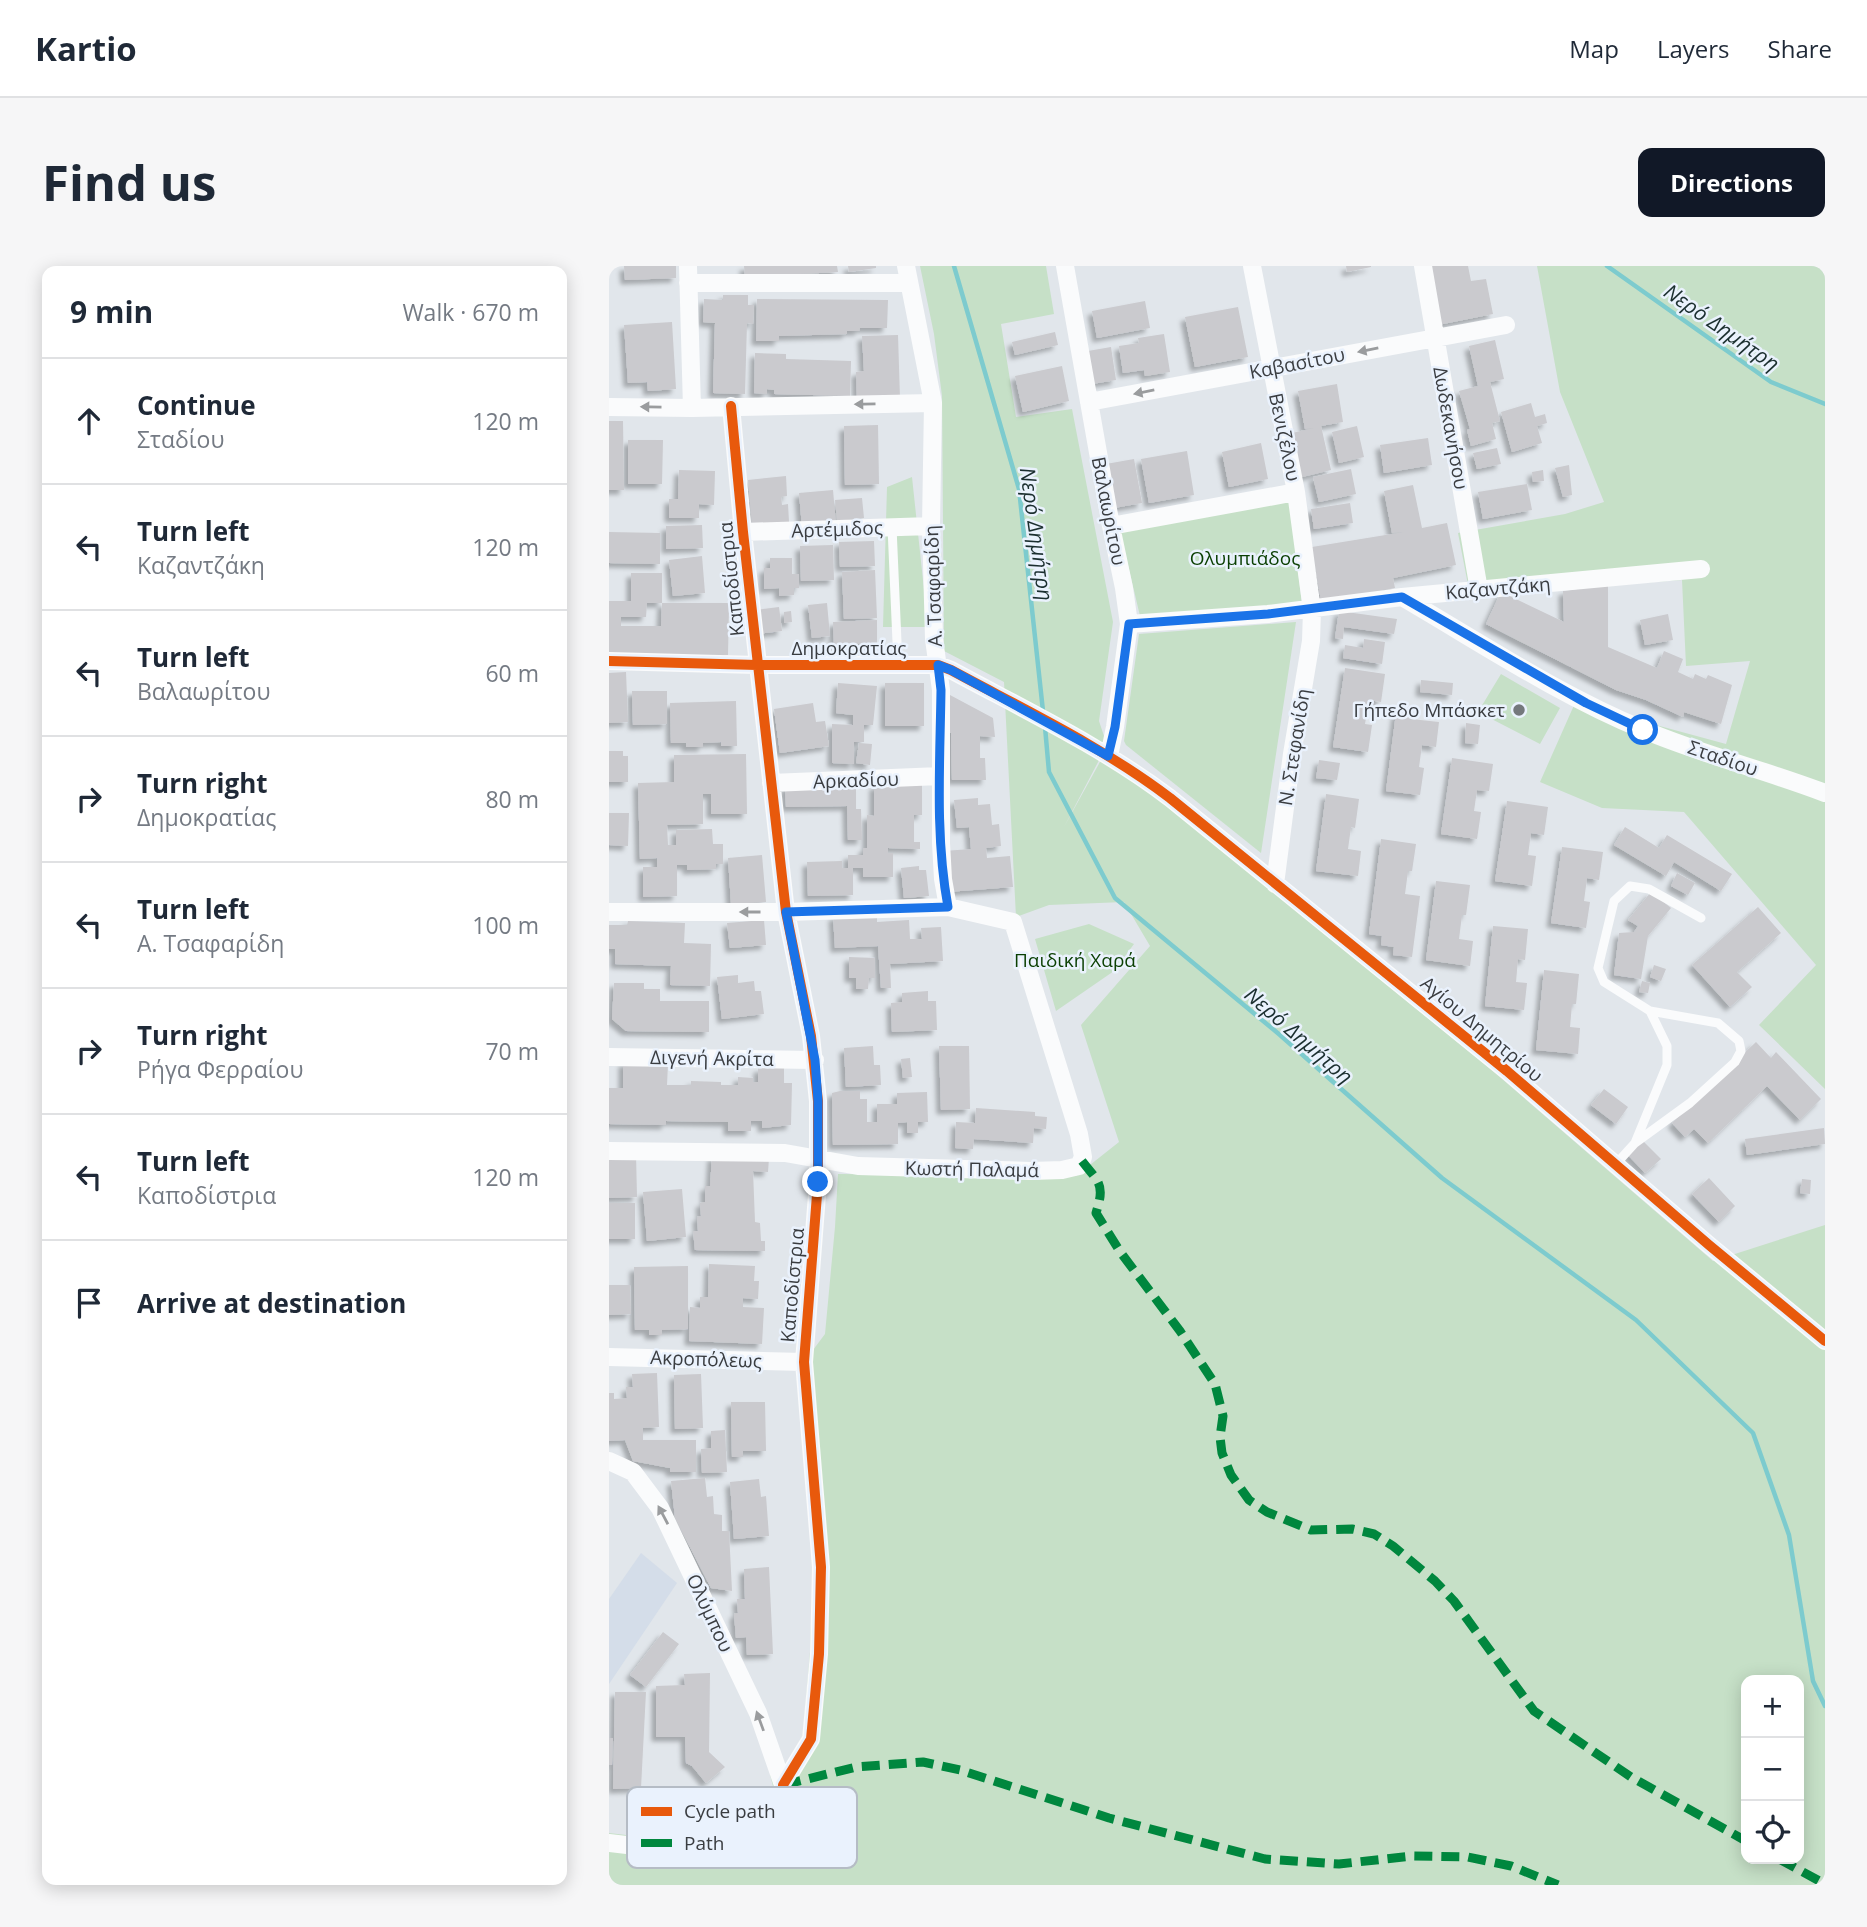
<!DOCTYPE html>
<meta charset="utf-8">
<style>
:root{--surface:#fff;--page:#f6f6f7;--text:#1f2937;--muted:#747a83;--line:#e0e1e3;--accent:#111827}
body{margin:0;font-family:"Open Sans",sans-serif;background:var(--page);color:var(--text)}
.controls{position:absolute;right:21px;bottom:21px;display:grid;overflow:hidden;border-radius:14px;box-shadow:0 4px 18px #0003}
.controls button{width:63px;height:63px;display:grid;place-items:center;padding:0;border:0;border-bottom:2px solid var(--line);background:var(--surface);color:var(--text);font:35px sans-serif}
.stop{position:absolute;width:21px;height:21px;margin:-16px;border:5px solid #1a73e8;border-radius:50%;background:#fff}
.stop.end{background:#1a73e8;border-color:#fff;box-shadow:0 2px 7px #0008}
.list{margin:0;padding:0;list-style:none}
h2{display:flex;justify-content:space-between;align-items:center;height:91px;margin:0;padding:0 28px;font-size:30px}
h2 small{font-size:23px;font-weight:400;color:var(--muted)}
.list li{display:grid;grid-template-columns:46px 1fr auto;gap:21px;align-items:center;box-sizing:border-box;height:126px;padding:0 28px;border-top:2px solid var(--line)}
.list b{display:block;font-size:26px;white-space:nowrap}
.list p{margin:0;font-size:23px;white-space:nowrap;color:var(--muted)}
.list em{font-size:23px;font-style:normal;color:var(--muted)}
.icon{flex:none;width:38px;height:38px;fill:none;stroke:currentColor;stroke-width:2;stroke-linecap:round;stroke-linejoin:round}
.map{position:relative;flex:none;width:1216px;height:1619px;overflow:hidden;border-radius:14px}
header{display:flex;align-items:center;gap:42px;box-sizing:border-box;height:98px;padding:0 35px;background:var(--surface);border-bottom:2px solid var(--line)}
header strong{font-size:33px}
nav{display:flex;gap:38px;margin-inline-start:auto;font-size:24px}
.intro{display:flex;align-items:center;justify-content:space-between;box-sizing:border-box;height:168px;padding:0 42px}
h1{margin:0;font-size:49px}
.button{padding:18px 32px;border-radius:14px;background:var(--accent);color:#fff;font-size:24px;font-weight:700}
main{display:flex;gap:42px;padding:0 42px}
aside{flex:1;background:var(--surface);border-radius:14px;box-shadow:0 4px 18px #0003}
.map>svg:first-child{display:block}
.built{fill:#d4dde9}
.green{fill:#c6e0c7;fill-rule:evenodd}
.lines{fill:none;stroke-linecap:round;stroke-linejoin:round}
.stream{stroke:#7dcbce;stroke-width:4.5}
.building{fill:#cacace;filter:url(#shadow)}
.service{stroke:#fafbfc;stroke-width:9}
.minor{stroke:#fafbfc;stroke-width:18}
.quiet{stroke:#00873e;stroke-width:9;stroke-dasharray:18 9;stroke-linecap:butt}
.cycleway-casing{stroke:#eaf2fd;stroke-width:15}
.cycleway{stroke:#e8590c;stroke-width:10}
.oneway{fill:#9a9c9e}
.route{stroke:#1a73e8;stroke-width:9}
.poi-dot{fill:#74787c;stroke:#eaf2fd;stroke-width:2.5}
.labels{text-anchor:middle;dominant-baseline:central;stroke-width:5;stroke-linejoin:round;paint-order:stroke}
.street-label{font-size:19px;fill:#3a3d41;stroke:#eaf2fd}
.park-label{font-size:19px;fill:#0a3f02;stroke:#eaf2fd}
.poi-label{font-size:19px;fill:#3a3d41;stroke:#eaf2fd;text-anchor:end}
.water-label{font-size:21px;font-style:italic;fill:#1b2f2f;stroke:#eaf2fd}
.key{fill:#eaf2fd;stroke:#b5bcc5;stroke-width:2}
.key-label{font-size:19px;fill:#3a3d41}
</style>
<header>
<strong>Kartio</strong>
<nav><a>Map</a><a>Layers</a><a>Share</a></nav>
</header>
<div class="intro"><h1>Find us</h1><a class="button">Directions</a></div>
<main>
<aside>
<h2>9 min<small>Walk · 670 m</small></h2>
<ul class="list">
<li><svg class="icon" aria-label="ahead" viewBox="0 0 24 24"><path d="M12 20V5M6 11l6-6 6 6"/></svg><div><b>Continue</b><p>Σταδίου</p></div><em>120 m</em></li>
<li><svg class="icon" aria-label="left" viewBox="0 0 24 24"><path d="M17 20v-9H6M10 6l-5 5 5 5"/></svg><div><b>Turn left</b><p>Καζαντζάκη</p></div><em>120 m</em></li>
<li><svg class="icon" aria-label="left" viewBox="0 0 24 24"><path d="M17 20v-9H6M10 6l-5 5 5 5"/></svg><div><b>Turn left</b><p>Βαλαωρίτου</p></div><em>60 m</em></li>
<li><svg class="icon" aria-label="right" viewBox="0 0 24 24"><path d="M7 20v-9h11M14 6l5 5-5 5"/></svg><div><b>Turn right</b><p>Δημοκρατίας</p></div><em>80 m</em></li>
<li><svg class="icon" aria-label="left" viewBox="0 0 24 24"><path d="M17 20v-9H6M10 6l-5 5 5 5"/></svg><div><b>Turn left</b><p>Α. Τσαφαρίδη</p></div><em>100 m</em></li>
<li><svg class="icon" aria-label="right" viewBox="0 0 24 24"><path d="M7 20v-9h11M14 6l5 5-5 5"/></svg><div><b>Turn right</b><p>Ρήγα Φερραίου</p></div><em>70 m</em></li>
<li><svg class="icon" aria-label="left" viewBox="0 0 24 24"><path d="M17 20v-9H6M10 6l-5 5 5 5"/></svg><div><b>Turn left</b><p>Καποδίστρια</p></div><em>120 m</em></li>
<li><svg class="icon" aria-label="arrive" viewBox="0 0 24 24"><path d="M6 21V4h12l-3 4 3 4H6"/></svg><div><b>Arrive at destination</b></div></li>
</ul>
</aside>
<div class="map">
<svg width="1216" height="1619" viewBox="0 0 1216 1619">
<defs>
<filter id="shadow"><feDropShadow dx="-4.5" dy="4.5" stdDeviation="2" flood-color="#0004"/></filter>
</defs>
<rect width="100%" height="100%" fill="#e1e6eb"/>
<!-- built -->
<path class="built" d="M32 1287 68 1317 0 1418V1333Z"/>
<!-- green -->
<path class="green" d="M311 0H437L445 48 392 58 407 151 463 143 504 356 490 455 498 479 455 561 492 494 529 516 885 806 1104 995 1216 959V1619H0V1567L143 1584C167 1566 170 1537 161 1509L175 1503 194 1469 201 1386 204 1301 195 1096 216 1068 226 961 229 908 467 910 510 876 472 759 541 680 515 636 440 639 407 651 395 416 335 385 333 130 325 68ZM1137 1414H1190V1593H1137Z
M928 0H1216V823L1150 759 1207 699 1075 546 993 542 931 516 966 437 1117 478 1141 395 1077 400 1073 314 861 329 849 267 956 248 995 236 951 126Z
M303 211 319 361H274L278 221Z
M680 231 693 338 531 350 511 265Z
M687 356 652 587 517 479 515 475 530 368Z
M892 408 951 442 931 478 869 446Z
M480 658 525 678 505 705 447 745 426 673Z"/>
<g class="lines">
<!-- stream -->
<path class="stream" d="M345 0 410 223 434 445
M998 0 1162 116 1216 138
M436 461 440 506 506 632 671 769 833 912 1027 1054 1144 1167 1180 1269 1204 1415 1216 1440"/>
</g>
<!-- building -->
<path class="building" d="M15 0H67V12L16 14Z
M135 0H228L229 6 136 11Z
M239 0H267V2L240 6Z
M737 0H762V1L738 6Z
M818 0H859L862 15 877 13 884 48 829 59Z
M114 29H139V39H145L144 58 138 57 136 128 104 127 106 57 94 56 95 35V33L114 34Z
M148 33 279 34 278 62H251L250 65H238V68L170 70V75H147Z
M536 35 541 62 488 72 483 45Z
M629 41 639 91 586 101 576 51Z
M63 56 67 123 39 125 38 116 19 117 15 59Z
M446 66 449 79 406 89 403 76Z
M555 68 561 106 536 110 535 104 514 107 510 80 530 77 529 72Z
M289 69 291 133H248L247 106 255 105 253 70Z
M886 74 895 113 881 116 891 155 883 157 887 173 862 180 858 164 861 163 850 125 869 120 860 80Z
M502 81 507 114 483 118 479 85Z
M146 87 177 88V93L242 95 241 130 165 128V124L158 123V128L145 127Z
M453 100 460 135 414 146 406 110Z
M728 118 734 156 712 160 722 204 689 212 679 168 705 162 696 163 689 125Z
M922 137 926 151 936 148 938 157 928 160 933 177 903 186 892 146Z
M0 155H14L15 224H0Z
M269 159 270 218 236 219 235 160Z
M748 160 755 191 730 197 723 166Z
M819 172 823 199 775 207 771 179Z
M19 174H54L53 218H19Z
M652 177 659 213 620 221 613 186Z
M888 182 892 198 868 203 864 187Z
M578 185 585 229 540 237 532 193Z
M525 193 533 237 505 242 497 198Z
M960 199 963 229 954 231 946 202Z
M742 203 747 228 710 236 704 211Z
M70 204 106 205 105 239 90 238V252H60V233H69Z
M934 204 935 215 924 216 923 206Z
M177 210 178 230 172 231 173 239 179 238 180 256 143 259 139 214Z
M918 218 923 244 874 253 869 226Z
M804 219 813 262 838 257 847 299 784 312 786 322 712 335 703 281 795 266 783 267 775 225Z
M224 224 227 258 193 261 190 227Z
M253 232 255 252 228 255 226 234Z
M741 237 744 257 705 263 702 243Z
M93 259 94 282 57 283V260Z
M0 266 51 267V298L0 297Z
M265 275 266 300 231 301 230 276Z
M224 279 225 314 192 315 191 280Z
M93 290 96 327 64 330 60 294Z
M161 292H183V308H190V322H185V329L170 330V322L155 323V302H161Z
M266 304 268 352 235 353 233 306Z
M22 307H53V337H38L37 351H12V360H52L53 337H120L119 389 0 387V335H22Z
M999 319V381L1048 402 1055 385 1074 393 1069 406 1084 413 1086 408 1097 413 1099 409 1123 419 1112 458 1075 446 1074 451 1037 434 1007 424 877 358 892 326 955 356 954 325Z
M218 337 221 370 203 372 199 339Z
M170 341 173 365 148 368 146 344Z
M182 345 183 356 175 357V346Z
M730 345 788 353 785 368 735 361 734 373 726 372Z
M1059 348 1064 374 1036 379 1031 354Z
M268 354V377L225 379 224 356Z
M755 373 776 376 773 398 734 392 736 379 754 382Z
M736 402 776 408 772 436 760 434 756 458 763 459 759 486 724 481Z
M17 406 19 456 0 457V407Z
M812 414 844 417 843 429 811 426Z
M229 417 268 420 264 459H255V476H245V498L223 497V458L244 459V449L227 447Z
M276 417H315V460H276Z
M23 425H58V458L24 459Z
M341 429 384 452 386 471 371 470V492H376L377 514H343L342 467H340Z
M127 435 128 480H112V476L94 477V481H77V477H62L61 437Z
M204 437 207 456 216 455 220 480 171 487 165 443Z
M787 447 803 449 802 453 830 456 827 481 813 479 810 501 815 502 811 529 777 525Z
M857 457 871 459 869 478 856 477Z
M250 477 263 478 261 499 247 497Z
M0 485H14V490H19V516H0Z
M137 488 138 548H102V528H94V558L58 559 59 579H67V564L103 563 104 578H114V598H107V603L78 604V599H68V630L34 631V601H48V592L31 593 29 517 65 516V489Z
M843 492 884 498 880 525 868 524 865 545 872 546 868 573 832 568Z
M710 494 731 497 728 514 707 512Z
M247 519V543H252L253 574H239L238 540 177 541 176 520Z
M265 519H313V549H305V576H311V583L279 582V587H284V611H254V602H244V629L199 630 198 596 233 595V602H239V589H254V582H258V549L265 550Z
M717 528 750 533 746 562 742 561 739 583 752 585 749 610 707 605Z
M369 532V539L381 538 383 559 390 558 392 580 377 582 378 592 401 590 404 621 338 626 335 585 362 583 360 561 348 562 345 534Z
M898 535 939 541 935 569 922 567 919 589 927 590 923 620 886 615Z
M0 547H20L19 580 0 579Z
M1016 561 1050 582 1058 569 1123 608 1112 625 1065 596 1057 610 1005 579Z
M772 573 807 578 803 605H799L796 628 811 630 803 691 784 689 785 681 772 679 773 670 760 668Z
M953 581 994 586 990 614 978 612 975 635 981 636 977 662 942 657Z
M153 589 157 636 122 638 119 592Z
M310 600V604H317L320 630 295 632 292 602Z
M1068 607 1086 617 1079 629 1062 620Z
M827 615 861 619 857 649H853L850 673 864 675 861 700 817 694Z
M1042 626 1062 642 1039 670 1032 713 1005 709 1010 667 1025 666 1029 660 1019 654Z
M1149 641 1172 667 1128 706 1143 721 1121 741 1083 699Z
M268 647V656L300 654 301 673H313L312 662 332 661 334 695 281 698 282 722H272L269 680 226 682 224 650Z
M155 654 157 679 121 682 118 657Z
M19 655 76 657 75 677 102 678 101 720 61 719 62 700 6 698V683H0V659H18Z
M884 660 919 663 916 694 909 693 907 716 918 717 915 744 876 740Z
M240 691 266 692V712H260L259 723H247V712H240Z
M1045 699 1057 703 1052 715 1041 711Z
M935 704 970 708 967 738H963L961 761 971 762 969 788 927 784Z
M129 709V717L145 715 146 725H152L155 748 113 753 108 711Z
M1033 715 1041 717 1039 727 1030 726Z
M5 717H35V723H51V735H100V766L17 765 3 753Z
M319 725V735H327L328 764 283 766 282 737 293 736V727Z
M1147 776 1162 792 1167 786 1212 833 1191 854 1158 820 1099 877 1085 863 1076 871 1063 857Z
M264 780 265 799H271L272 819 237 821 235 782Z
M330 780H360L361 843 332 844Z
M301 792 303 811 294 812 292 793Z
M14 796 59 797 58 819H82V815L112 816V819H129V811L144 812V816H149V802H175V817H183L182 859 153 862V855H142V865H119V856L57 855V859L0 858V822H14Z
M995 823 1019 841 1007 858 982 839Z
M231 825H251V833H258V856H268V838H288V827L318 826 319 856H309V867H298V856L289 857V878L224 879 223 827Z
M367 842 426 846V850L438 851 437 863 425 862 424 877 365 873 364 883 346 882 347 856 366 857Z
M1215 862 1216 878 1138 889 1136 873Z
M1033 874 1052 893 1036 907 1018 888Z
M0 888H27L28 931 0 932Z
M103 890 160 892 159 906 144 905 146 956 151 957 152 975H156V985L86 984 84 965H89L88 951 92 950 91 937 96 936V920H101Z
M1100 912 1126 940 1110 956 1083 928Z
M1193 913 1202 914 1201 928 1191 927Z
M73 923 77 971 38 975 34 926Z
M0 937H26V973H0Z
M100 998 146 1000 145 1015H150L149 1033 134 1032V1041L155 1042 153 1078 80 1075 81 1041 91 1042V1031H99Z
M79 1000V1063L53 1064V1069H40V1064H26L25 1001Z
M0 1019H21L22 1048 0 1049Z
M48 1107 50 1161 34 1162V1174H87V1206H61V1202L24 1195 16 1174 0 1175V1127H5V1133L18 1132 17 1121H24L23 1108Z
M92 1108 94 1162 66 1163 65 1109Z
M122 1136H156L157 1185H134V1191H123Z
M116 1164 118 1206 93 1207 92 1183 102 1182V1165Z
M96 1212 98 1231 104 1230 105 1248 113 1249V1265H120L123 1325 102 1322 66 1252 62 1215Z
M150 1213 152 1231 157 1230 160 1270 125 1273 121 1216Z
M160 1301 164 1388 138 1389 137 1371 127 1372 125 1348 129 1347 128 1333H136L135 1303Z
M54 1366 70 1378 37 1421 21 1409Z
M101 1407 100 1486 116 1501 97 1517 83 1500 77 1497 76 1471H47V1420L76 1419 75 1408Z
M6 1426H37L32 1522 4 1523Z
M0 1472H4L3 1499H0Z"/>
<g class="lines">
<!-- service -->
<path class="service" d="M283 261 289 399
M1026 877 1058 799V780L1041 745
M1006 899 1026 877 1081 837 1126 796 1132 785 1130 775 1109 757 1041 745 995 716 989 702 1005 635 1021 620 1040 623 1092 652"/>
<!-- minor -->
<path class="minor" d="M79 0 83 142
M297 0 324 137 322 260 325 373 332 424V577L334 613 339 641
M456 0 502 260 515 322 520 358 506 461 500 490
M643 0 687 226 703 344 702 375 683 488 666 618
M814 0 870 324
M79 17H300
M480 136 897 59
M122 140 134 266 177 646 202 770 209 835V916L195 1096 212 1301 210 1388 202 1473 174 1519
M0 141 83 142 324 137
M502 260 687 226
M134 266 322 260
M793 331C872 377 950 429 1035 464 1094 489 1156 504 1216 527
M520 358 659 348 793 331 1092 303
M0 395 148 399H329L342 404C416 444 494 481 561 532L898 805 1100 979 1216 1075
M162 517 331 510
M0 646H177L339 641 404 656 470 868 474 891 470 900 453 904 422 905 249 900 176 887 0 885
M0 791 206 794
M0 1091 195 1096
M0 1195 24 1206 51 1242 149 1447 174 1519V1550L163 1579 145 1594 0 1577"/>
<!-- quiet -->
<path class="quiet" d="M473 895C491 918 496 918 487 947L512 987 571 1065 606 1118 614 1150 611 1171 613 1187 622 1209 640 1234 658 1246 702 1264 743 1263 765 1268 784 1280 826 1315 845 1335 925 1445 1022 1511 1137 1575
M174 1519 247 1501 314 1496 351 1504 500 1552 656 1593 730 1598 803 1590 859 1591 902 1600 949 1619
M1170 1593 1216 1618"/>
<defs>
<path id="cycleway" d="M122 140 134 266 177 646 202 770 209 835V916L195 1096 212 1301 210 1388 202 1473 174 1519
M0 395 148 399H329L342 404C416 444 494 481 561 532L898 805 1100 979 1216 1075"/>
</defs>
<!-- cycleway casing -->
<use href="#cycleway" class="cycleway-casing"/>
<!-- cycleway -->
<use href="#cycleway" class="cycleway"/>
</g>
<!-- one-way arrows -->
<defs><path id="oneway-solid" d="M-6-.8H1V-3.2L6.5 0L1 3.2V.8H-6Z" transform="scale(1.75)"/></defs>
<g class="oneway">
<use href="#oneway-solid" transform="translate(759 84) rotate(169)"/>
<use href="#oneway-solid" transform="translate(535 126) rotate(169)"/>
<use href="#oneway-solid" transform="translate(256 138) rotate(179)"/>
<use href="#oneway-solid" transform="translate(42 141) rotate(-179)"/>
<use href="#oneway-solid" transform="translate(141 646) rotate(-180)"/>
<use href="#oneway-solid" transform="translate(54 1249) rotate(-118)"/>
<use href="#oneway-solid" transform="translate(151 1455) rotate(-110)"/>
</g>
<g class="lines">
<!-- route -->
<path class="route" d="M209 916V835L206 794 177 646 339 641C326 571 331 496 332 424L329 399 342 404 499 490 506 461 520 358 659 348 793 331 977 437 1034 464"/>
</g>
<!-- markers -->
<circle class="poi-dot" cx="910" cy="444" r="7"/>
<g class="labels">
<!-- street labels -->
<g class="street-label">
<text transform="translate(688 97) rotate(-11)">Καβασίτου</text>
<text transform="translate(842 162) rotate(80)">Δωδεκανήσου</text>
<text transform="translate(676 171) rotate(78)">Βενιζέλου</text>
<text transform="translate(500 245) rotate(79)">Βαλαωρίτου</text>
<text transform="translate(228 263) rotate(-2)">Αρτέμιδος</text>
<text transform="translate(122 313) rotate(-96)">Καποδίστρια</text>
<text transform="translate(324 320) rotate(-92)">Α. Τσαφαρίδη</text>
<text transform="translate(889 322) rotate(-5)">Καζαντζάκη</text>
<text x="240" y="382">Δημοκρατίας</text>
<text transform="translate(685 481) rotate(-81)">Ν. Στεφανίδη</text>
<text transform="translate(1114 492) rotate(19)">Σταδίου</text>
<text transform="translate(247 514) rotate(-2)">Αρκαδίου</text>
<text transform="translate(873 763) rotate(40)">Αγίου Δημητρίου</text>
<text transform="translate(103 792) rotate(1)">Διγενή Ακρίτα</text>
<text transform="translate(363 903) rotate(1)">Κωστή Παλαμά</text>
<text transform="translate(183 1019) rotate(-85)">Καποδίστρια</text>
<text transform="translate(97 1093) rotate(2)">Ακροπόλεως</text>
<text transform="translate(101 1347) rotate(65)">Ολύμπου</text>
</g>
<!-- park labels -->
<g class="park-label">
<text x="636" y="292">Ολυμπιάδος</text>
<text x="466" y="694">Παιδική Χαρά</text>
</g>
<!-- poi labels -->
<g class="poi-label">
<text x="896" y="444">Γήπεδο Μπάσκετ</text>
</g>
<!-- water labels -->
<g class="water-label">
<text transform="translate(1113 61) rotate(35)">Νερό Δημήτρη</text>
<text transform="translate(428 268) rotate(82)">Νερό Δημήτρη</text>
<text transform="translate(690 769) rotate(41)">Νερό Δημήτρη</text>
</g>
</g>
<!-- legend -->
<rect x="18" y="1521" width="230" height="81" rx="10" class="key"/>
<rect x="32" y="1541" width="31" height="9" fill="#e8590c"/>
<rect x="32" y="1573" width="31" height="8" fill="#00873e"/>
<g class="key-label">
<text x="75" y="1552">Cycle path</text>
<text x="75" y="1584">Path</text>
</g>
</svg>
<div class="controls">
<button>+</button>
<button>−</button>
<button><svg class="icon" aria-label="locate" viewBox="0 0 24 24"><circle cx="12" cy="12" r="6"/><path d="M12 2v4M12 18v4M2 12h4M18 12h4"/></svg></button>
</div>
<div class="stop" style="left:1034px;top:464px"></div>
<div class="stop end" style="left:209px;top:916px"></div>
</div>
</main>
